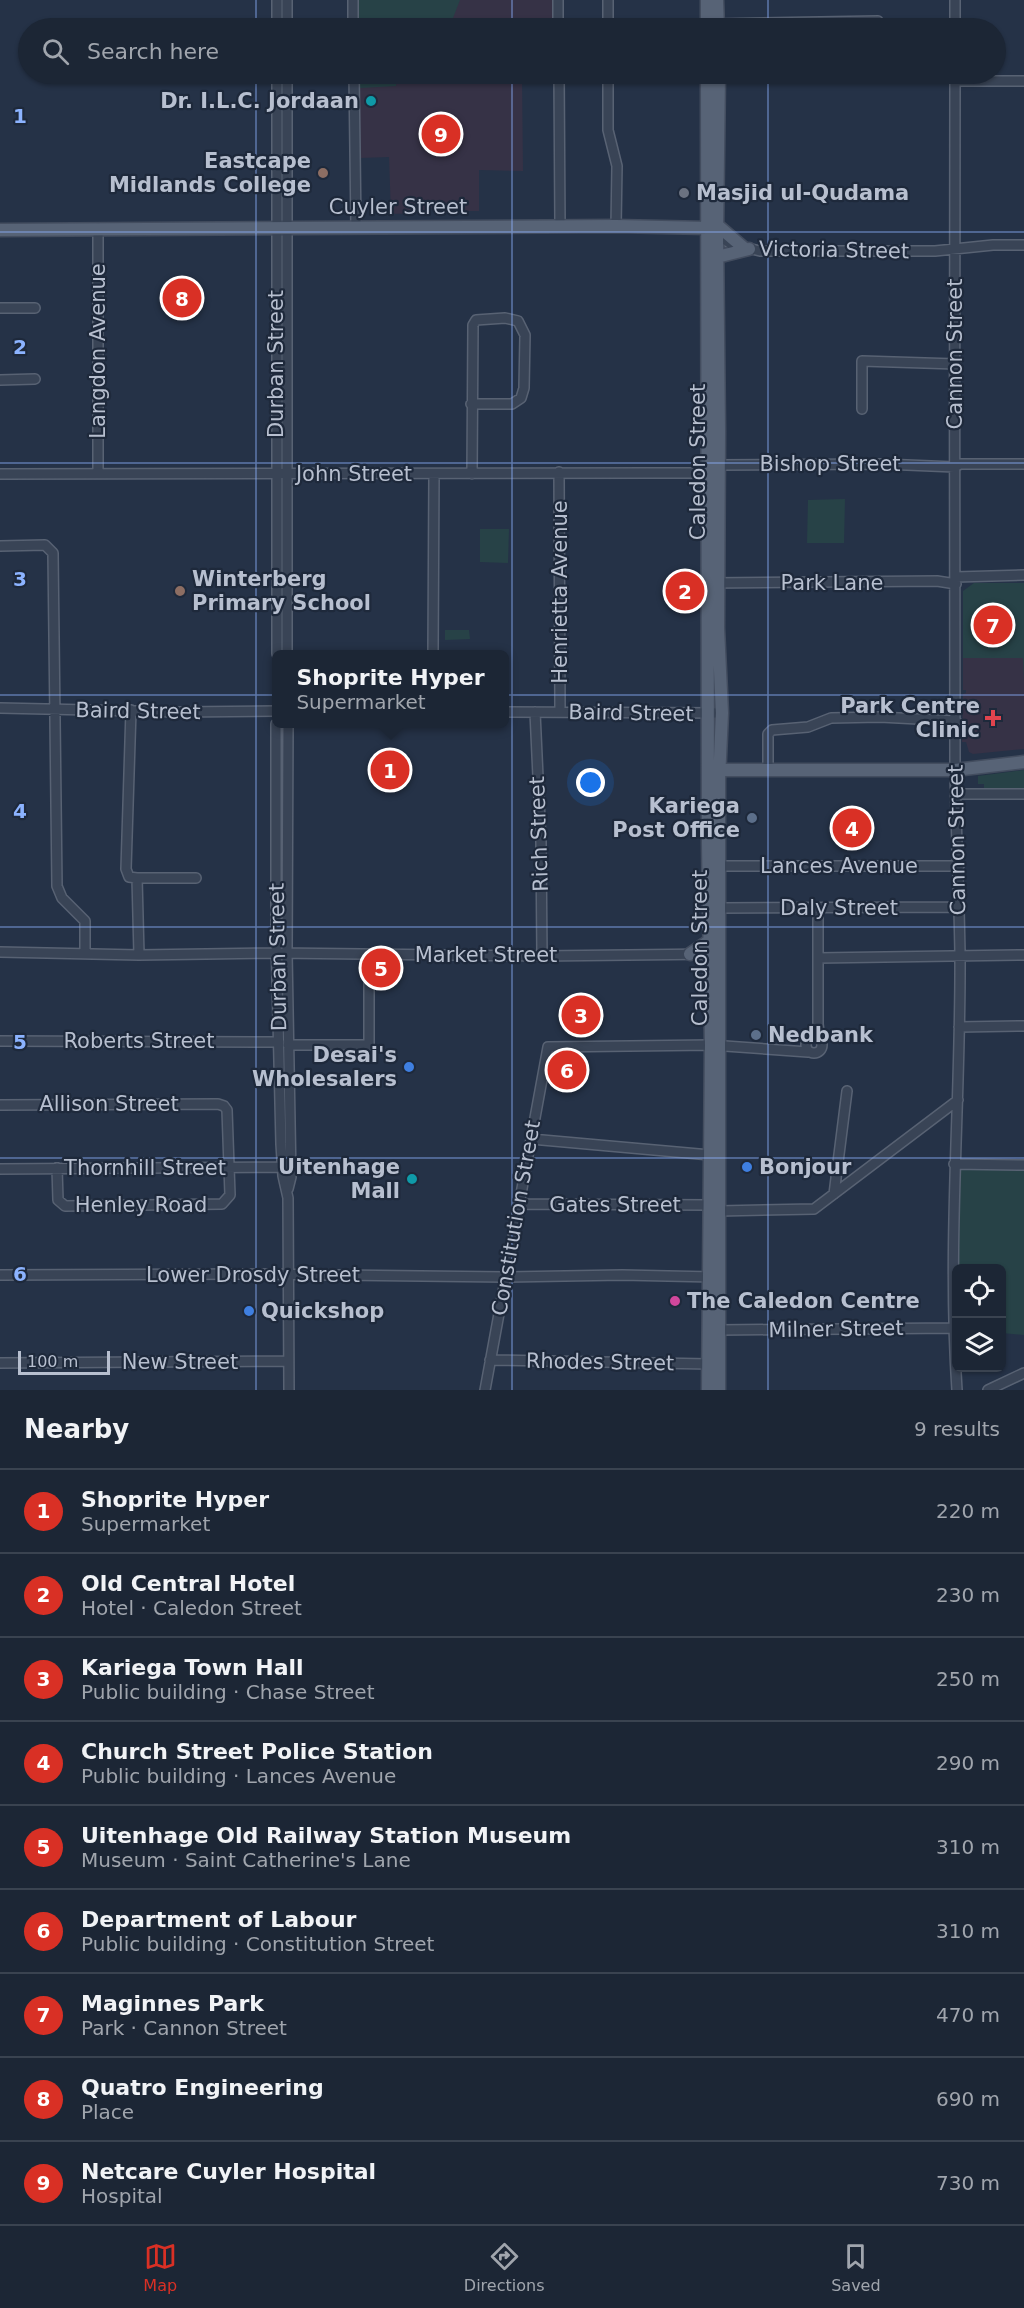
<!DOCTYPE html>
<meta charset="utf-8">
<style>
:root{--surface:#1c2635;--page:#293241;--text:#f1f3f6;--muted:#a0a5ad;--line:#3a4350;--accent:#d93025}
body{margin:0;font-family:"DejaVu Sans",sans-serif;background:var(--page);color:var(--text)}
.controls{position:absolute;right:18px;bottom:18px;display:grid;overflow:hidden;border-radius:9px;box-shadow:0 2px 4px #0004}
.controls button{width:54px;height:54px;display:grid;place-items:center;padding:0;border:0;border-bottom:2px solid var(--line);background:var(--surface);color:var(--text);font:30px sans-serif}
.scale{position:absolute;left:18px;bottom:15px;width:92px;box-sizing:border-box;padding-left:6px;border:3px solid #b7bfcf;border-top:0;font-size:16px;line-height:21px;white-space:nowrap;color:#b7bfcf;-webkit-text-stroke:4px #1e293b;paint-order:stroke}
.you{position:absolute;left:591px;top:783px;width:21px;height:21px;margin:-15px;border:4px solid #fff;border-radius:50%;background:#1a73e8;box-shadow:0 0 0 9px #1a73e833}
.badge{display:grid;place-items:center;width:39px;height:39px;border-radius:50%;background:var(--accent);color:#fff;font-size:20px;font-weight:700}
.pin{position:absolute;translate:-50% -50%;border:3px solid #fff;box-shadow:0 2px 6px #0006}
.popup{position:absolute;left:272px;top:650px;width:237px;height:78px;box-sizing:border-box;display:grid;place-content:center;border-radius:9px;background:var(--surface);filter:drop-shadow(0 2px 4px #0005);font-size:20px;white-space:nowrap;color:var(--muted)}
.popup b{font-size:22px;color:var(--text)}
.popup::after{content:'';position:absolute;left:50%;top:100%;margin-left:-12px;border:12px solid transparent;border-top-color:var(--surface)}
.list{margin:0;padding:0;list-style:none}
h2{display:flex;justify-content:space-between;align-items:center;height:78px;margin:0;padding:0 24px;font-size:26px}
h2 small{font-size:20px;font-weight:400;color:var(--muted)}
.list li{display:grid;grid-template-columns:39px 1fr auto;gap:18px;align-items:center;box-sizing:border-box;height:84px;padding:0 24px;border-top:2px solid var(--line)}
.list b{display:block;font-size:22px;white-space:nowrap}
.list p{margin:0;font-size:20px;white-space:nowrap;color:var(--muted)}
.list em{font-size:20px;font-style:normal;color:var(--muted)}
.icon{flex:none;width:33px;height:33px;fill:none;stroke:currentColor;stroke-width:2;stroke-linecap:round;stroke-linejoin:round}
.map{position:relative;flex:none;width:1024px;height:1390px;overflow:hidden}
.search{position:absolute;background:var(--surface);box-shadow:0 2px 4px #0004;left:18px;right:18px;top:18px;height:66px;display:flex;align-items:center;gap:15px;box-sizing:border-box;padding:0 21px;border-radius:33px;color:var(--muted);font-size:22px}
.sheet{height:834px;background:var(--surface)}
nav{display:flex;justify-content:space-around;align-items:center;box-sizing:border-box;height:84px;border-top:2px solid var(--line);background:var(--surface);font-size:16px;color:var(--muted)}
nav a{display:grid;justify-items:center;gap:3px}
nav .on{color:var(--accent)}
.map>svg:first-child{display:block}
.medical{fill:#363246}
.green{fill:#274247}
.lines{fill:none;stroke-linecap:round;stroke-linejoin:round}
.minor-casing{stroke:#586273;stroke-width:12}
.major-casing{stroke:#434d5f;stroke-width:15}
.minor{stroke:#394456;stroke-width:9}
.major{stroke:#576376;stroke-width:12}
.grid{fill:none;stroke:#8cb3ff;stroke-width:1.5;stroke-opacity:0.55}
.culture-dot{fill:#0f9aa8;stroke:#1e293b;stroke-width:2}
.education-dot{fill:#8d6e63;stroke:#1e293b;stroke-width:2}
.worship-dot{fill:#6b7280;stroke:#1e293b;stroke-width:2}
.health-dot{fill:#e0444e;stroke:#1e293b;stroke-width:2}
.service-dot{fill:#5c6f8a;stroke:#1e293b;stroke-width:2}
.shop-dot{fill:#3f7fe0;stroke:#1e293b;stroke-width:2}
.hotel-dot{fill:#d1479c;stroke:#1e293b;stroke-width:2}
.labels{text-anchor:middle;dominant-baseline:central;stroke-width:4.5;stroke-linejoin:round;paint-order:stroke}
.poi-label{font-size:21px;font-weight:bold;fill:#b7bfcf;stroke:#1e293b;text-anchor:end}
.street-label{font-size:21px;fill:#b7bfcf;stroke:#1e293b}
.grid-label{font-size:20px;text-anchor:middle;font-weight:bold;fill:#8cb3ff;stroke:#1e293b;stroke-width:4.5;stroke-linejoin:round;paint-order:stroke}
</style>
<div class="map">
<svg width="1024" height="1390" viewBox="0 0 1024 1390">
<rect width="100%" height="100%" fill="#253247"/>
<!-- medical -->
<path class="medical" d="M358 0H558V28H358Z
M359 74H522L523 171 479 170V211H433L432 208 426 207V210H421V213L391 214 389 157 360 158Z
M963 658H1024V749L973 754 969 752 966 742H962L963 694 966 693V690H963Z"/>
<!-- green -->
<path class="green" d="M358 0H460L453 18V28H358Z
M359 74H440V78H397L396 86 360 88Z
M845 499 844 543H807L808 500Z
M480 529H509L508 563 480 562Z
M974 583H1024V681L1023 658H963V591Z
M445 630H469L470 639 445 640Z
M1024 770V790L990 791 984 789V784H978V776Z
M954 1164 1024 1165V1335L1002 1333V1268H956Z"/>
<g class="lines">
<defs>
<path id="minor" d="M277 0V28
M353 0V28
M558 0V28
M608 0V28
M955 0V28
M713 24 878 21
M287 28V0
M287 74V654
M354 74 356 228
M559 74 560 226
M608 74V130L617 166 616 226
M955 74C954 305 955 537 955 768 956 830 959 892 960 954 961 1099 947 1244 957 1390
M955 81H1024
M98 228V473
M717 234 731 244 760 251H935L993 245H1024
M0 308H35
M0 380 35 379
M471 404H512L521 398 524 388 525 335 518 321 505 318 476 320 473 325 472 474
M862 409V361L956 364
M559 472 560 712
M0 474 653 473H708L719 465 883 464 955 467 960 464H1024
M0 546 45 545 53 553 57 886 62 898 85 921V954
M956 577 1024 575
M712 583 937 581 956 584
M277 654V74
M433 654 434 474
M0 708 180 712 276 711
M131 710 126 869 129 877 137 878 139 955
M504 712 722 713
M535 712 541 842 542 956
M276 724V938L281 1144 283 1176 288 1198 289 1390
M288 724 287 953 291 1177 288 1189
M768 768V734L772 730 808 727 831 718 880 717 956 721
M956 794H1024
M719 866H959
M137 878H196
M720 908 959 907
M818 908V1024L820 1040
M0 952 139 955 277 953 542 956 714 954
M818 958 1024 955
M959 1027 1024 1026
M806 1045a8 8 0 1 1 16 0a8 8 0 1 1-16 0Z
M0 1041 279 1042
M288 1045H369V954
M0 1105 218 1104 224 1106 227 1110 230 1195 222 1204 65 1206 58 1200 57 1168
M531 1139 710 1155
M954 1164 1024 1165
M0 1169 289 1167
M834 1194 847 1091
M520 1204 710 1205 719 1211 814 1209 958 1100
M0 1275 245 1274 505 1277 622 1275 714 1277
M720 1330 953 1328
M490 1360 709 1364
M0 1363 288 1361
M485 1390 548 1047 711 1045 808 1052
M988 1390 1024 1373"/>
<path id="major" d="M707 0V28
M717 0 718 28
M707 74 708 844 711 1045 708 1390
M719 74 717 234 719 431 718 628 722 713 719 780V1390
M717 225 745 249
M0 230 616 226 707 228 713 232
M717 257 749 249
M714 773 721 770H955L1024 762
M690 954 709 941"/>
</defs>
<!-- minor casing -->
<use href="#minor" class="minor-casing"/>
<!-- major casing -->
<use href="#major" class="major-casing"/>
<!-- minor -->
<use href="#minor" class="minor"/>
<!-- major -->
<use href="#major" class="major"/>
</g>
<!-- grid -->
<path class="grid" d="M256 0V28M512 0V28M768 0V28M256 74V1390M512 74V1390M768 74V1390M0 232H1024M0 463H1024M0 695H1024M0 927H1024M0 1158H1024"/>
<!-- markers -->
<g class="culture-dot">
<circle cx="371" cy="101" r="6"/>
<circle cx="412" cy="1179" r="6"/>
</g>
<g class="education-dot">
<circle cx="323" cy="173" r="6"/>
<circle cx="180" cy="591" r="6"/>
</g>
<circle class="worship-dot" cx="684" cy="193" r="6"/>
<path class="health-dot" d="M990 709h6v6h6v6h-6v6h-6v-6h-6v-6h6z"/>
<g class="service-dot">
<circle cx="752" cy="818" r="6"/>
<circle cx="756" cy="1035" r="6"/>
</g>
<g class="shop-dot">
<circle cx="409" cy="1067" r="6"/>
<circle cx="747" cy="1167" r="6"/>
<circle cx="249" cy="1311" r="6"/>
</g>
<circle class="hotel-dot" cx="675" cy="1301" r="6"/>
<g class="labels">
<!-- poi labels -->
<g class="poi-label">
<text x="359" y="101">Dr. I.L.C. Jordaan</text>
<text x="311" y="161">Eastcape<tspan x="311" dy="24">Midlands College</tspan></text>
<text x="696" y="193" text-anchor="start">Masjid ul-Qudama</text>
<text x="192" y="579" text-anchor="start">Winterberg<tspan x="192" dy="24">Primary School</tspan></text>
<text x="980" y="706">Park Centre<tspan x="980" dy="24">Clinic</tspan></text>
<text x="740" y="806">Kariega<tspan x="740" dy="24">Post Office</tspan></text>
<text x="768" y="1035" text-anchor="start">Nedbank</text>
<text x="397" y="1055">Desai's<tspan x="397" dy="24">Wholesalers</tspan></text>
<text x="400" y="1167">Uitenhage<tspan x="400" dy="24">Mall</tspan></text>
<text x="759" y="1167" text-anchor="start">Bonjour</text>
<text x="687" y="1301" text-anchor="start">The Caledon Centre</text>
<text x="261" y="1311" text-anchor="start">Quickshop</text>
</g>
<!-- street labels -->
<g class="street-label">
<text x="398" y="207">Cuyler Street</text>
<text transform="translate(834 250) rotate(1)">Victoria Street</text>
<text transform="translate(98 351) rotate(-90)">Langdon Avenue</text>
<text transform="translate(955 354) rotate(-90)">Cannon Street</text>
<text transform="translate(276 364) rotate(-90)">Durban Street</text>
<text transform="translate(698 462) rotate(-90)">Caledon Street</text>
<text x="830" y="464">Bishop Street</text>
<text x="354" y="474">John Street</text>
<text x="832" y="583">Park Lane</text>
<text transform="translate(560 592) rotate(-90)">Henrietta Avenue</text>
<text transform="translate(138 711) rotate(1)">Baird Street</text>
<text transform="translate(631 713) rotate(1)">Baird Street</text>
<text transform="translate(539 834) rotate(-92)">Rich Street</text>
<text transform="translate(957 840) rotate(-91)">Cannon Street</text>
<text x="839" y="866">Lances Avenue</text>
<text x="839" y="908">Daly Street</text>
<text transform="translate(700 948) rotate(-90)">Caledon Street</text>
<text x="486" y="955">Market Street</text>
<text transform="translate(278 957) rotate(-91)">Durban Street</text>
<text x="139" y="1041">Roberts Street</text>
<text x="109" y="1104">Allison Street</text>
<text x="145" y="1168">Thornhill Street</text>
<text x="141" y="1205">Henley Road</text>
<text x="615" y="1205">Gates Street</text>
<text transform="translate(516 1218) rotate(-80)">Constitution Street</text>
<text x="253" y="1275">Lower Drosdy Street</text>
<text transform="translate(836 1329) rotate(-1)">Milner Street</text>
<text x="180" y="1362">New Street</text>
<text transform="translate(600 1362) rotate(1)">Rhodes Street</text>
</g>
</g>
<g class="grid-label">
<text x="20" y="123">1</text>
<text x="20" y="354">2</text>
<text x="20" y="586">3</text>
<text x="20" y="818">4</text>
<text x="20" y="1049">5</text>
<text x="20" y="1281">6</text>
</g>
</svg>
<div class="controls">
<button><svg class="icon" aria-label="locate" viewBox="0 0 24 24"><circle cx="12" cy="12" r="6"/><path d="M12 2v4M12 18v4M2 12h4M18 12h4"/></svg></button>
<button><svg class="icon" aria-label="layers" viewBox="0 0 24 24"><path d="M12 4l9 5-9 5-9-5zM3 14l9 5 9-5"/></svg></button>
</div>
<div class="scale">100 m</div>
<div class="you"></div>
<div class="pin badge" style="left:390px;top:770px">1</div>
<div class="popup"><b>Shoprite Hyper</b>Supermarket</div>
<div class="pin badge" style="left:685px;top:591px">2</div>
<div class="pin badge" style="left:581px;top:1015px">3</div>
<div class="pin badge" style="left:852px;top:828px">4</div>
<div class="pin badge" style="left:381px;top:968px">5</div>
<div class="pin badge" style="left:567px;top:1070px">6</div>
<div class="pin badge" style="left:993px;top:625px">7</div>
<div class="pin badge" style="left:182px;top:298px">8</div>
<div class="pin badge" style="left:441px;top:134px">9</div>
<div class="search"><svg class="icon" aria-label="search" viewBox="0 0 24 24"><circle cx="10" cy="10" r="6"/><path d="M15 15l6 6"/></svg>Search here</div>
</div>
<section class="sheet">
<h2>Nearby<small>9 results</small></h2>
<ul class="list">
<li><span class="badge">1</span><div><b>Shoprite Hyper</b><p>Supermarket</p></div><em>220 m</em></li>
<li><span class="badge">2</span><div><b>Old Central Hotel</b><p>Hotel · Caledon Street</p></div><em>230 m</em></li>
<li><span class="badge">3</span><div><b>Kariega Town Hall</b><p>Public building · Chase Street</p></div><em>250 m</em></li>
<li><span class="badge">4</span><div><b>Church Street Police Station</b><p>Public building · Lances Avenue</p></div><em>290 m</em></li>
<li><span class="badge">5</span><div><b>Uitenhage Old Railway Station Museum</b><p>Museum · Saint Catherine's Lane</p></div><em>310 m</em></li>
<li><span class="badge">6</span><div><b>Department of Labour</b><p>Public building · Constitution Street</p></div><em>310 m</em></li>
<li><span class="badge">7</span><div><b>Maginnes Park</b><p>Park · Cannon Street</p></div><em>470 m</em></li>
<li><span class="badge">8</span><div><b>Quatro Engineering</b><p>Place</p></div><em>690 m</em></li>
<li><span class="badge">9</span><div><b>Netcare Cuyler Hospital</b><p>Hospital</p></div><em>730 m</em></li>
</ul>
</section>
<nav>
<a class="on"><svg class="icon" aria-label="map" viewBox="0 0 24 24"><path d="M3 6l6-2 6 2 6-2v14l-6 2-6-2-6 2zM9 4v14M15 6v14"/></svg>Map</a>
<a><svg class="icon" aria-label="directions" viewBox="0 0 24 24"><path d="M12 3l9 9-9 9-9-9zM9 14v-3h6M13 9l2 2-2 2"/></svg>Directions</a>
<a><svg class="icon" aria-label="saved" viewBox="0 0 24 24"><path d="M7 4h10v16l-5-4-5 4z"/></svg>Saved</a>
</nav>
